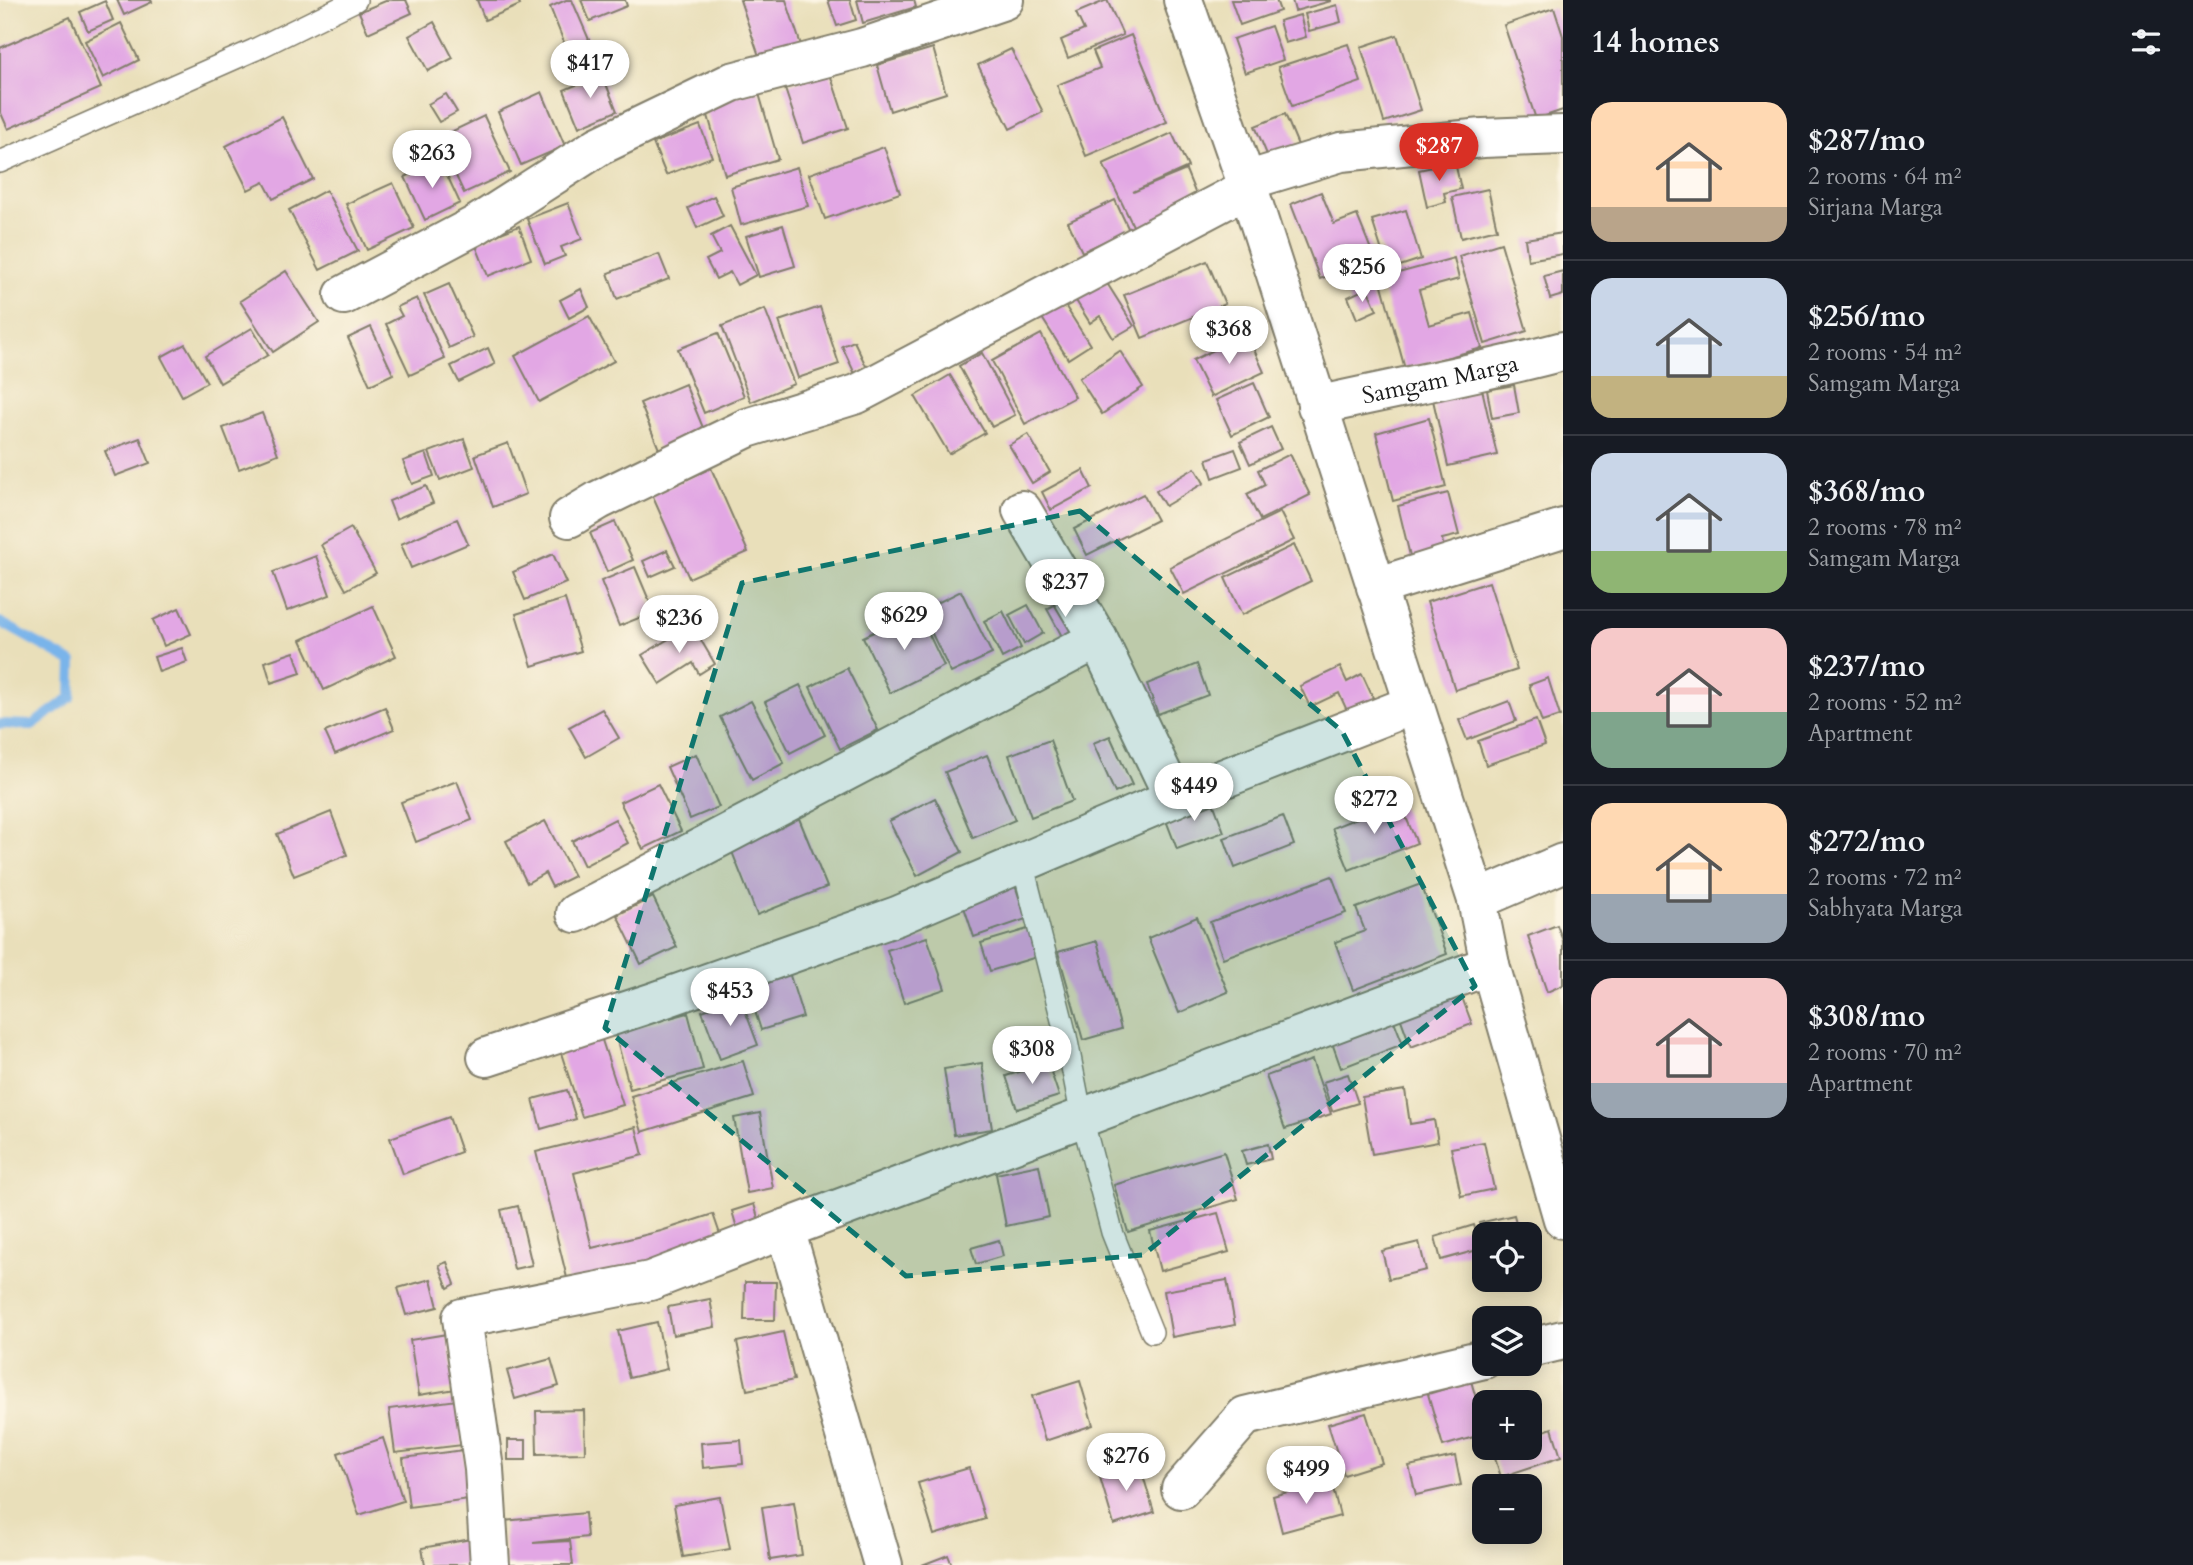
<!DOCTYPE html>
<html lang="en">
<head>
<meta charset="utf-8">
<style>
	:root { --surface:#171b24; --page:#242831; --text:#f1f3f6; --muted:#9ea1a6; --line:#363941; --accent:#d93025 }
	body { margin:0; font-family:Cardo,serif; background:var(--page); color:var(--text); height:100vh; display:flex; flex-direction:column; font-size:26px; white-space:nowrap }
	* { box-sizing:border-box; margin:0 }
	p { font-size:23px; color:var(--muted) }
	.icon { flex:none; width:38px; height:38px; fill:none; stroke:currentColor; stroke-width:2; stroke-linecap:round; stroke-linejoin:round }
	.map { position:relative; flex:1; overflow:hidden }
	.panel { display:flex; flex-direction:column; background:var(--surface); width:630px }
	.panel>* { flex:none }
	.controls { position:absolute; left:1472px; top:1222px; display:grid; gap:14px }
	.controls a { display:grid; place-items:center; width:70px; height:70px; border-radius:14px; background:var(--surface); box-shadow:0 4px 18px #0003; font-size:35px }
	.price { position:absolute; translate:-50% -60px; padding:0 16px; border-radius:24px; background:#fff; color:#222; font-size:23px; line-height:46px; filter:drop-shadow(0 2px 4px #0008) }
	.price::after { content:''; position:absolute; left:50%; top:42px; width:21px; height:16px; margin-left:-10px; background:inherit; clip-path:polygon(0 0,100% 0,50% 100%) }
	.price.selected { background:var(--accent); color:#fff }
	ul { padding:0; list-style:none }
	li { display:flex; align-items:center; gap:21px; height:175px; padding:0 28px }
	li+li { border-top:2px solid var(--line) }
	li span { display:grid; place-items:center; flex:none; width:196px; height:140px; border-radius:21px; color:#555 }
	li>.icon { margin-inline-start:auto }
	span .icon { width:84px; height:84px; fill:#fffc; stroke-width:1 }
	li b { font-size:30px }
	h2 { display:flex; justify-content:space-between; align-items:center; height:84px; padding:0 28px; font-size:30px }
	main { display:flex; flex:1; min-height:0 }
	.map>svg:first-child { display:block }
	.lines { fill:none; stroke-linecap:round; stroke-linejoin:round }
	.stream { stroke:#79b4ea; stroke-width:10 }
	.building { fill:#e2a7e4 }
	.lane-casing { stroke:#827e6b; stroke-width:24 }
	.street-casing { stroke:#827e6b; stroke-width:42 }
	.lane { stroke:#fff; stroke-width:21 }
	.street { stroke:#fff; stroke-width:38 }
	.marked { fill:#0f766e; fill-opacity:0.2; stroke:#0f766e; stroke-width:5; stroke-dasharray:14 9; stroke-linejoin:round }
	.labels { text-anchor:middle; stroke-width:5; stroke-linejoin:round; paint-order:stroke }
	.street-label { font-size:24px; fill:#1c1c1c; stroke:#fcf5e5 }
</style>
</head>
<body>
<main>
<div class="map">
<svg width="1563" height="1565" viewBox="0 0 1563 1565">
	<rect width="100%" height="100%" fill="#fcf5e5"/>
	<filter id="ink" filterUnits="userSpaceOnUse"><feTurbulence type="fractalNoise" baseFrequency=".0143" numOctaves="2"/><feDisplacementMap in="SourceGraphic" scale="14" xChannelSelector="R" yChannelSelector="G"/><feConvolveMatrix kernelMatrix="1 2 1 2 8 2 1 2 1" color-interpolation-filters="sRGB"/></filter>
	<filter id="wash" filterUnits="userSpaceOnUse"><feTurbulence type="fractalNoise" baseFrequency=".00686" numOctaves="4" result="noise"/><feDisplacementMap in="SourceGraphic" scale="28" xChannelSelector="R" yChannelSelector="G"/><feGaussianBlur stdDeviation="1.57" result="paint"/><feColorMatrix in="noise" values="0 0 0 0 0 0 0 0 0 0 0 0 0 0 0 0 0 1.4 0 .05"/><feComposite in="paint" operator="in"/></filter>
	<g filter="url(#wash)">
		<rect width="100%" height="100%" fill="#e9dfba"/>
		<g class="lines">
			<polyline class="stream" points="0,622 72,662 71,697 32,725 0,724"/>
		</g>
		<g id="blocks">
			<g class="building">
				<polygon points="117,0 151,0 152,2 124,15"/>
				<polygon points="388,0 406,0 412,13 368,33 359,12"/>
				<polygon points="477,0 518,0 520,5 485,20"/>
				<polygon points="566,0 572,0 602,70 579,80 550,7"/>
				<polygon points="581,0 625,0 627,6 590,21"/>
				<polygon points="740,0 786,0 801,45 760,59"/>
				<polygon points="828,0 850,0 856,20 837,26"/>
				<polygon points="857,0 914,0 916,7 863,23"/>
				<polygon points="1107,0 1123,35 1068,58 1061,40 1084,30 1076,13"/>
				<polygon points="1231,0 1276,0 1280,11 1240,25"/>
				<polygon points="1292,0 1331,0 1331,1 1295,11"/>
				<polygon points="105,1 113,20 88,31 80,12"/>
				<polygon points="1337,5 1341,22 1309,31 1305,14"/>
				<polygon points="1554,8 1563,36 1563,110 1536,119 1504,25"/>
				<polygon points="1300,15 1306,37 1285,43 1279,21"/>
				<polygon points="70,17 101,88 8,129 0,111 0,48"/>
				<polygon points="434,22 453,58 428,71 409,36"/>
				<polygon points="121,23 139,60 103,78 85,41"/>
				<polygon points="1271,26 1283,60 1245,73 1233,39"/>
				<polygon points="1131,35 1167,122 1086,156 1057,85 1100,68 1093,51"/>
				<polygon points="1397,35 1421,110 1384,122 1361,47"/>
				<polygon points="1348,44 1361,82 1292,106 1278,67"/>
				<polygon points="933,48 946,93 890,111 877,65"/>
				<polygon points="1011,49 1043,112 1010,129 978,65"/>
				<polygon points="829,71 848,128 803,143 784,86"/>
				<polygon points="602,74 617,111 579,127 564,90"/>
				<polygon points="758,90 778,159 725,175 705,105"/>
				<polygon points="542,92 565,146 521,165 498,112"/>
				<polygon points="446,94 457,112 439,122 428,104"/>
				<polygon points="1285,114 1298,145 1268,157 1255,126"/>
				<polygon points="484,116 510,172 464,193 438,138"/>
				<polygon points="282,117 313,179 273,199 264,182 248,190 226,146"/>
				<polygon points="700,125 712,157 666,175 653,143"/>
				<polygon points="1172,133 1188,167 1133,192 1186,170 1199,202 1135,230 1103,164"/>
				<polygon points="884,147 900,193 825,219 809,174"/>
				<polygon points="440,160 460,203 425,220 405,177"/>
				<polygon points="1455,162 1461,189 1444,193 1446,202 1427,207 1419,170"/>
				<polygon points="797,167 808,206 741,225 731,187"/>
				<polygon points="393,183 414,228 367,250 346,204"/>
				<polygon points="1488,189 1497,229 1461,238 1452,197"/>
				<polygon points="326,190 358,251 320,270 289,210"/>
				<polygon points="1321,192 1334,224 1357,215 1374,257 1320,279 1291,204"/>
				<polygon points="714,196 723,216 697,228 688,208"/>
				<polygon points="1115,200 1129,230 1082,252 1068,222"/>
				<polygon points="568,203 582,239 561,247 565,256 545,264 527,219"/>
				<polygon points="1406,210 1421,259 1388,270 1372,220"/>
				<polygon points="783,225 795,266 759,277 746,236"/>
				<polygon points="519,226 531,259 488,276 475,243"/>
				<polygon points="730,226 756,275 737,285 730,272 716,279 706,260 720,253 711,236"/>
				<polygon points="1563,233 1563,254 1528,260 1525,239"/>
				<polygon points="1501,243 1527,331 1485,344 1459,256"/>
				<polygon points="659,254 669,279 617,299 608,273"/>
				<polygon points="1454,258 1459,279 1419,290 1429,325 1472,313 1482,348 1405,369 1380,278"/>
				<polygon points="1207,261 1225,304 1142,338 1124,295"/>
				<polygon points="1372,268 1374,275 1353,283 1350,276"/>
				<polygon points="286,271 319,322 273,352 240,301"/>
				<polygon points="1563,271 1563,295 1550,299 1544,276"/>
				<polygon points="1105,280 1134,326 1113,338 1100,316 1090,323 1075,299"/>
				<polygon points="449,284 473,337 449,348 424,295"/>
				<polygon points="1367,288 1377,310 1357,319 1348,297"/>
				<polygon points="581,289 589,307 569,318 560,300"/>
				<polygon points="1059,296 1090,345 1068,359 1037,310"/>
				<polygon points="417,298 445,359 410,375 386,324 402,316 397,307"/>
				<polygon points="820,307 839,364 798,378 779,321"/>
				<polygon points="765,309 794,384 751,402 722,326"/>
				<polygon points="589,316 614,361 539,402 515,356"/>
				<polygon points="371,327 393,374 370,385 348,338"/>
				<polygon points="252,328 268,355 220,383 205,356"/>
				<polygon points="718,333 744,396 704,413 678,349"/>
				<polygon points="1041,334 1075,397 1025,424 992,361"/>
				<polygon points="1247,334 1264,372 1211,397 1193,360"/>
				<polygon points="854,341 867,368 855,374 842,346"/>
				<polygon points="185,344 207,382 182,396 161,357"/>
				<polygon points="488,348 495,364 459,382 451,366"/>
				<polygon points="1120,351 1143,387 1102,414 1079,378"/>
				<polygon points="982,353 1015,415 992,427 959,366"/>
				<polygon points="950,375 985,433 949,454 915,396"/>
				<polygon points="1254,383 1269,417 1232,435 1216,400"/>
				<polygon points="685,384 706,435 661,454 640,403"/>
				<polygon points="1514,385 1519,413 1492,418 1487,390"/>
				<polygon points="1482,389 1497,455 1448,466 1433,400"/>
				<polygon points="262,413 278,454 239,469 223,428"/>
				<polygon points="1429,418 1446,487 1393,501 1376,433"/>
				<polygon points="1271,427 1281,449 1250,464 1240,442"/>
				<polygon points="1028,434 1050,472 1032,483 1009,445"/>
				<polygon points="140,438 150,463 115,476 105,451"/>
				<polygon points="464,439 474,467 440,480 429,452"/>
				<polygon points="508,443 526,494 493,507 475,455"/>
				<polygon points="1235,449 1242,467 1213,478 1207,459"/>
				<polygon points="426,453 434,476 412,484 403,461"/>
				<polygon points="1290,454 1310,495 1260,520 1247,494 1265,485 1258,470"/>
				<polygon points="711,468 748,552 689,578 652,495"/>
				<polygon points="1195,468 1204,483 1165,506 1156,491"/>
				<polygon points="1083,470 1092,488 1051,510 1042,492"/>
				<polygon points="426,486 433,503 396,519 389,501"/>
				<polygon points="1448,493 1459,535 1442,539 1445,552 1411,560 1398,506"/>
				<polygon points="1143,494 1157,520 1087,555 1074,529"/>
				<polygon points="1280,512 1294,540 1184,594 1170,567"/>
				<polygon points="457,519 468,544 411,568 401,544"/>
				<polygon points="615,522 633,560 607,572 590,533"/>
				<polygon points="351,528 376,573 346,590 321,545"/>
				<polygon points="1294,545 1311,581 1242,615 1225,578"/>
				<polygon points="667,550 675,566 650,577 643,561"/>
				<polygon points="553,554 566,583 525,600 513,572"/>
				<polygon points="316,556 330,595 287,611 273,572"/>
				<polygon points="635,567 654,612 619,626 601,581"/>
				<polygon points="1489,582 1517,670 1455,690 1427,602"/>
				<polygon points="961,591 992,654 951,673 921,611"/>
				<polygon points="1067,598 1083,630 1064,640 1047,609"/>
				<polygon points="565,599 581,651 532,666 516,614"/>
				<polygon points="1028,605 1043,633 1024,644 1009,615"/>
				<polygon points="373,606 396,656 324,690 301,640"/>
				<polygon points="179,608 191,634 164,646 153,620"/>
				<polygon points="918,611 944,666 890,693 863,637"/>
				<polygon points="1003,611 1021,648 1002,658 984,621"/>
				<polygon points="692,625 715,664 699,674 693,663 660,684 642,655"/>
				<polygon points="182,648 187,662 159,672 154,657"/>
				<polygon points="294,652 301,673 271,683 265,662"/>
				<polygon points="1197,664 1208,695 1158,714 1147,684"/>
				<polygon points="1340,667 1347,682 1362,674 1375,702 1349,715 1339,693 1310,707 1300,686"/>
				<polygon points="847,668 878,730 840,749 810,687"/>
				<polygon points="1548,678 1560,716 1542,722 1529,685"/>
				<polygon points="800,685 825,735 790,753 765,702"/>
				<polygon points="751,701 784,763 752,780 720,717"/>
				<polygon points="1509,701 1516,721 1467,740 1459,720"/>
				<polygon points="385,707 394,729 335,754 325,732"/>
				<polygon points="602,709 619,738 586,757 569,727"/>
				<polygon points="1536,720 1545,745 1486,765 1478,741"/>
				<polygon points="1110,736 1132,785 1115,793 1093,743"/>
				<polygon points="1050,740 1072,801 1031,817 1009,755"/>
				<polygon points="696,754 719,807 690,819 667,767"/>
				<polygon points="987,755 1015,820 973,838 945,772"/>
				<polygon points="457,781 472,820 416,842 401,802"/>
				<polygon points="658,784 681,831 643,849 620,802"/>
				<polygon points="1211,797 1224,832 1177,849 1164,815"/>
				<polygon points="935,798 962,852 917,876 889,821"/>
				<polygon points="1399,801 1417,843 1349,870 1332,828"/>
				<polygon points="796,811 827,887 757,915 727,839"/>
				<polygon points="331,812 347,855 294,876 277,834"/>
				<polygon points="1283,816 1294,845 1235,868 1224,838"/>
				<polygon points="615,819 628,843 584,866 572,841"/>
				<polygon points="545,821 574,876 552,887 545,873 527,883 506,841"/>
				<polygon points="1332,876 1346,913 1223,958 1210,922"/>
				<polygon points="1014,882 1026,919 974,937 962,901"/>
				<polygon points="1421,884 1447,954 1353,990 1335,942 1365,931 1356,908"/>
				<polygon points="653,897 677,947 641,964 617,915"/>
				<polygon points="1197,917 1228,992 1179,1013 1148,938"/>
				<polygon points="1557,925 1563,941 1563,985 1547,992 1528,936"/>
				<polygon points="1031,928 1040,956 990,971 981,943"/>
				<polygon points="927,937 945,989 904,1003 887,950"/>
				<polygon points="1097,941 1121,1029 1083,1040 1058,952"/>
				<polygon points="787,966 803,1017 761,1030 745,980"/>
				<polygon points="1460,992 1472,1024 1411,1047 1399,1014"/>
				<polygon points="740,997 758,1045 720,1059 702,1011"/>
				<polygon points="688,1013 703,1069 630,1089 615,1033"/>
				<polygon points="1391,1013 1403,1044 1341,1068 1330,1037"/>
				<polygon points="601,1037 623,1105 582,1117 560,1050"/>
				<polygon points="1312,1060 1331,1114 1285,1129 1266,1076"/>
				<polygon points="743,1061 754,1097 642,1132 631,1096"/>
				<polygon points="982,1063 992,1129 954,1135 944,1069"/>
				<polygon points="1048,1063 1059,1096 1017,1109 1006,1076"/>
				<polygon points="1348,1074 1358,1103 1332,1111 1323,1082"/>
				<polygon points="567,1090 576,1119 541,1129 533,1099"/>
				<polygon points="1405,1090 1410,1124 1434,1120 1438,1142 1372,1154 1362,1097"/>
				<polygon points="760,1113 773,1188 747,1193 734,1118"/>
				<polygon points="449,1117 461,1152 403,1174 390,1138"/>
				<polygon points="636,1127 643,1155 574,1173 592,1248 661,1231 713,1214 722,1240 671,1256 568,1282 536,1152"/>
				<polygon points="1484,1142 1494,1189 1461,1196 1451,1148"/>
				<polygon points="1268,1144 1271,1159 1246,1165 1242,1151"/>
				<polygon points="1224,1152 1238,1199 1128,1232 1114,1185"/>
				<polygon points="1039,1165 1049,1217 1006,1226 996,1174"/>
				<polygon points="754,1204 761,1228 739,1235 732,1211"/>
				<polygon points="518,1206 532,1265 514,1269 501,1210"/>
				<polygon points="1218,1213 1229,1252 1160,1271 1150,1231"/>
				<polygon points="1514,1215 1519,1234 1484,1234 1483,1242 1479,1223"/>
				<polygon points="1474,1225 1481,1249 1441,1260 1435,1237"/>
				<polygon points="999,1240 1003,1256 976,1264 971,1248"/>
				<polygon points="1419,1242 1426,1270 1389,1279 1382,1251"/>
				<polygon points="447,1262 455,1284 448,1288 439,1265"/>
				<polygon points="431,1279 438,1307 406,1315 398,1288"/>
				<polygon points="1227,1280 1235,1325 1172,1337 1164,1291"/>
				<polygon points="745,1282 776,1282 775,1320 744,1320"/>
				<polygon points="710,1299 715,1327 673,1335 668,1307"/>
				<polygon points="657,1322 667,1369 629,1378 618,1331"/>
				<polygon points="783,1332 794,1380 747,1390 737,1342"/>
				<polygon points="447,1334 456,1389 419,1395 410,1340"/>
				<polygon points="551,1359 559,1386 515,1399 507,1371"/>
				<polygon points="1080,1381 1093,1425 1045,1441 1032,1396"/>
				<polygon points="1471,1381 1484,1426 1484,1434 1443,1446 1428,1394"/>
				<polygon points="457,1400 463,1445 395,1453 389,1409"/>
				<polygon points="584,1410 585,1453 537,1454 536,1411"/>
				<polygon points="1366,1413 1382,1463 1344,1475 1328,1424"/>
				<polygon points="1552,1428 1561,1457 1501,1477 1492,1449 1530,1447 1530,1436"/>
				<polygon points="383,1438 403,1501 359,1515 338,1453"/>
				<rect x="508" y="1440" width="18" height="20"/>
				<polygon points="741,1440 743,1464 703,1468 701,1443"/>
				<polygon points="463,1450 469,1499 409,1507 403,1458"/>
				<polygon points="1455,1456 1461,1485 1416,1495 1409,1466"/>
				<polygon points="1139,1462 1154,1512 1114,1525 1099,1474"/>
				<polygon points="969,1468 985,1519 934,1535 918,1483"/>
				<polygon points="1331,1480 1340,1516 1282,1532 1273,1496"/>
				<polygon points="720,1497 730,1549 683,1557 674,1505"/>
				<polygon points="794,1502 802,1555 770,1560 762,1507"/>
				<polygon points="585,1513 587,1537 533,1543 570,1541 573,1565 506,1565 504,1521"/>
				<polygon points="471,1539 476,1565 425,1565 422,1548"/>
				<polygon points="948,1555 952,1565 922,1565"/>
			</g>
		</g>
	</g>
	<g filter="url(#ink)">
		<use href="#blocks" fill-opacity="0" stroke="#827e6b" stroke-width="2"/>
		<g class="lines">
			<g class="lane-casing">
				<g id="lane">
					<polyline points="0,162 254,50 356,0"/>
					<polyline points="1022,862 1066,1036 1082,1118 1112,1232 1152,1332"/>
				</g>
			</g>
			<g class="street-casing">
				<g id="street">
					<polyline points="1183,0 1246,181 1477,900 1490,965 1563,1219"/>
					<polyline points="1246,181 1341,152 1483,138 1563,135"/>
					<polyline points="344,295 476,225 599,146 732,82 862,48 1004,0"/>
					<path id="s1" d="M1317,406c82,-19 165,-33 246,-55"/>
					<polyline points="1022,510 1098,639 1174,798"/>
					<polyline points="569,518 599,500 747,428 857,394 1248,188"/>
					<polyline points="1376,587 1563,528"/>
					<polyline points="1477,900 1563,863"/>
					<polyline points="576,913 1098,639"/>
					<polyline points="487,1057 654,1002 897,916 1174,798 1414,704"/>
					<polyline points="1530,1348 1563,1340"/>
					<polyline points="1181,1489 1245,1416 1484,1359"/>
					<polyline points="490,1565 484,1469 462,1318 650,1281 785,1229"/>
					<polyline points="883,1565 785,1229 1490,965"/>
				</g>
			</g>
			<use href="#lane" class="lane"/>
			<use href="#street" class="street"/>
		</g>
	</g>
	<path class="marked" d="M1080,511l262,220 133,255 -332,269 -237,21 -301,-248 137,-445z"/>
	<g class="labels">
		<g class="street-label">
			<text dy="8" stroke="none"><textPath href="#s1" startOffset="126">Samgam Marga</textPath></text>
		</g>
	</g>
</svg>
<div class="controls">
<a><svg class="icon" aria-label="locate" viewBox="0 0 24 24"><circle cx="12" cy="12" r="6"/><path d="M12 2v4M12 18v4M2 12h4M18 12h4"/></svg></a>
<a><svg class="icon" aria-label="layers" viewBox="0 0 24 24"><path d="M12 4l9 5-9 5-9-5zM3 14l9 5 9-5"/></svg></a>
<a>+</a>
<a>−</a>
</div>
<b class="price" style="left:590px;top:100px">$417</b>
<b class="price selected" style="left:1439px;top:183px">$287</b>
<b class="price" style="left:432px;top:190px">$263</b>
<b class="price" style="left:1362px;top:304px">$256</b>
<b class="price" style="left:1229px;top:366px">$368</b>
<b class="price" style="left:1065px;top:619px">$237</b>
<b class="price" style="left:904px;top:652px">$629</b>
<b class="price" style="left:679px;top:655px">$236</b>
<b class="price" style="left:1194px;top:823px">$449</b>
<b class="price" style="left:1374px;top:836px">$272</b>
<b class="price" style="left:730px;top:1028px">$453</b>
<b class="price" style="left:1032px;top:1086px">$308</b>
<b class="price" style="left:1126px;top:1493px">$276</b>
<b class="price" style="left:1306px;top:1506px">$499</b>
</div>
<section class="panel">
<h2>14 homes<svg class="icon" aria-label="filters" viewBox="0 0 24 24"><path d="M4 7h16M4 17h16"/><circle cx="9" cy="7" r="2"/><circle cx="15" cy="17" r="2"/></svg></h2>
<ul>
<li><span style="background:linear-gradient(#ffd9b3 75%,#b9a48a 0)"><svg class="icon" aria-label="home" viewBox="0 0 24 24"><path d="M3 11l9-7 9 7M6 9v11h12V9"/></svg></span><div><b>$287/mo</b><p>2 rooms · 64 m²</p><p>Sirjana Marga</p></div></li>
<li><span style="background:linear-gradient(#c9d6e8 70%,#c2b280 0)"><svg class="icon" aria-label="home" viewBox="0 0 24 24"><path d="M3 11l9-7 9 7M6 9v11h12V9"/></svg></span><div><b>$256/mo</b><p>2 rooms · 54 m²</p><p>Samgam Marga</p></div></li>
<li><span style="background:linear-gradient(#c9d6e8 70%,#8fb573 0)"><svg class="icon" aria-label="home" viewBox="0 0 24 24"><path d="M3 11l9-7 9 7M6 9v11h12V9"/></svg></span><div><b>$368/mo</b><p>2 rooms · 78 m²</p><p>Samgam Marga</p></div></li>
<li><span style="background:linear-gradient(#f6c9c9 60%,#7fa58c 0)"><svg class="icon" aria-label="home" viewBox="0 0 24 24"><path d="M3 11l9-7 9 7M6 9v11h12V9"/></svg></span><div><b>$237/mo</b><p>2 rooms · 52 m²</p><p>Apartment</p></div></li>
<li><span style="background:linear-gradient(#ffd9b3 65%,#9aa5b1 0)"><svg class="icon" aria-label="home" viewBox="0 0 24 24"><path d="M3 11l9-7 9 7M6 9v11h12V9"/></svg></span><div><b>$272/mo</b><p>2 rooms · 72 m²</p><p>Sabhyata Marga</p></div></li>
<li><span style="background:linear-gradient(#f6c9c9 75%,#9aa5b1 0)"><svg class="icon" aria-label="home" viewBox="0 0 24 24"><path d="M3 11l9-7 9 7M6 9v11h12V9"/></svg></span><div><b>$308/mo</b><p>2 rooms · 70 m²</p><p>Apartment</p></div></li>
</ul>
</section>
</main>
</body>
</html>
